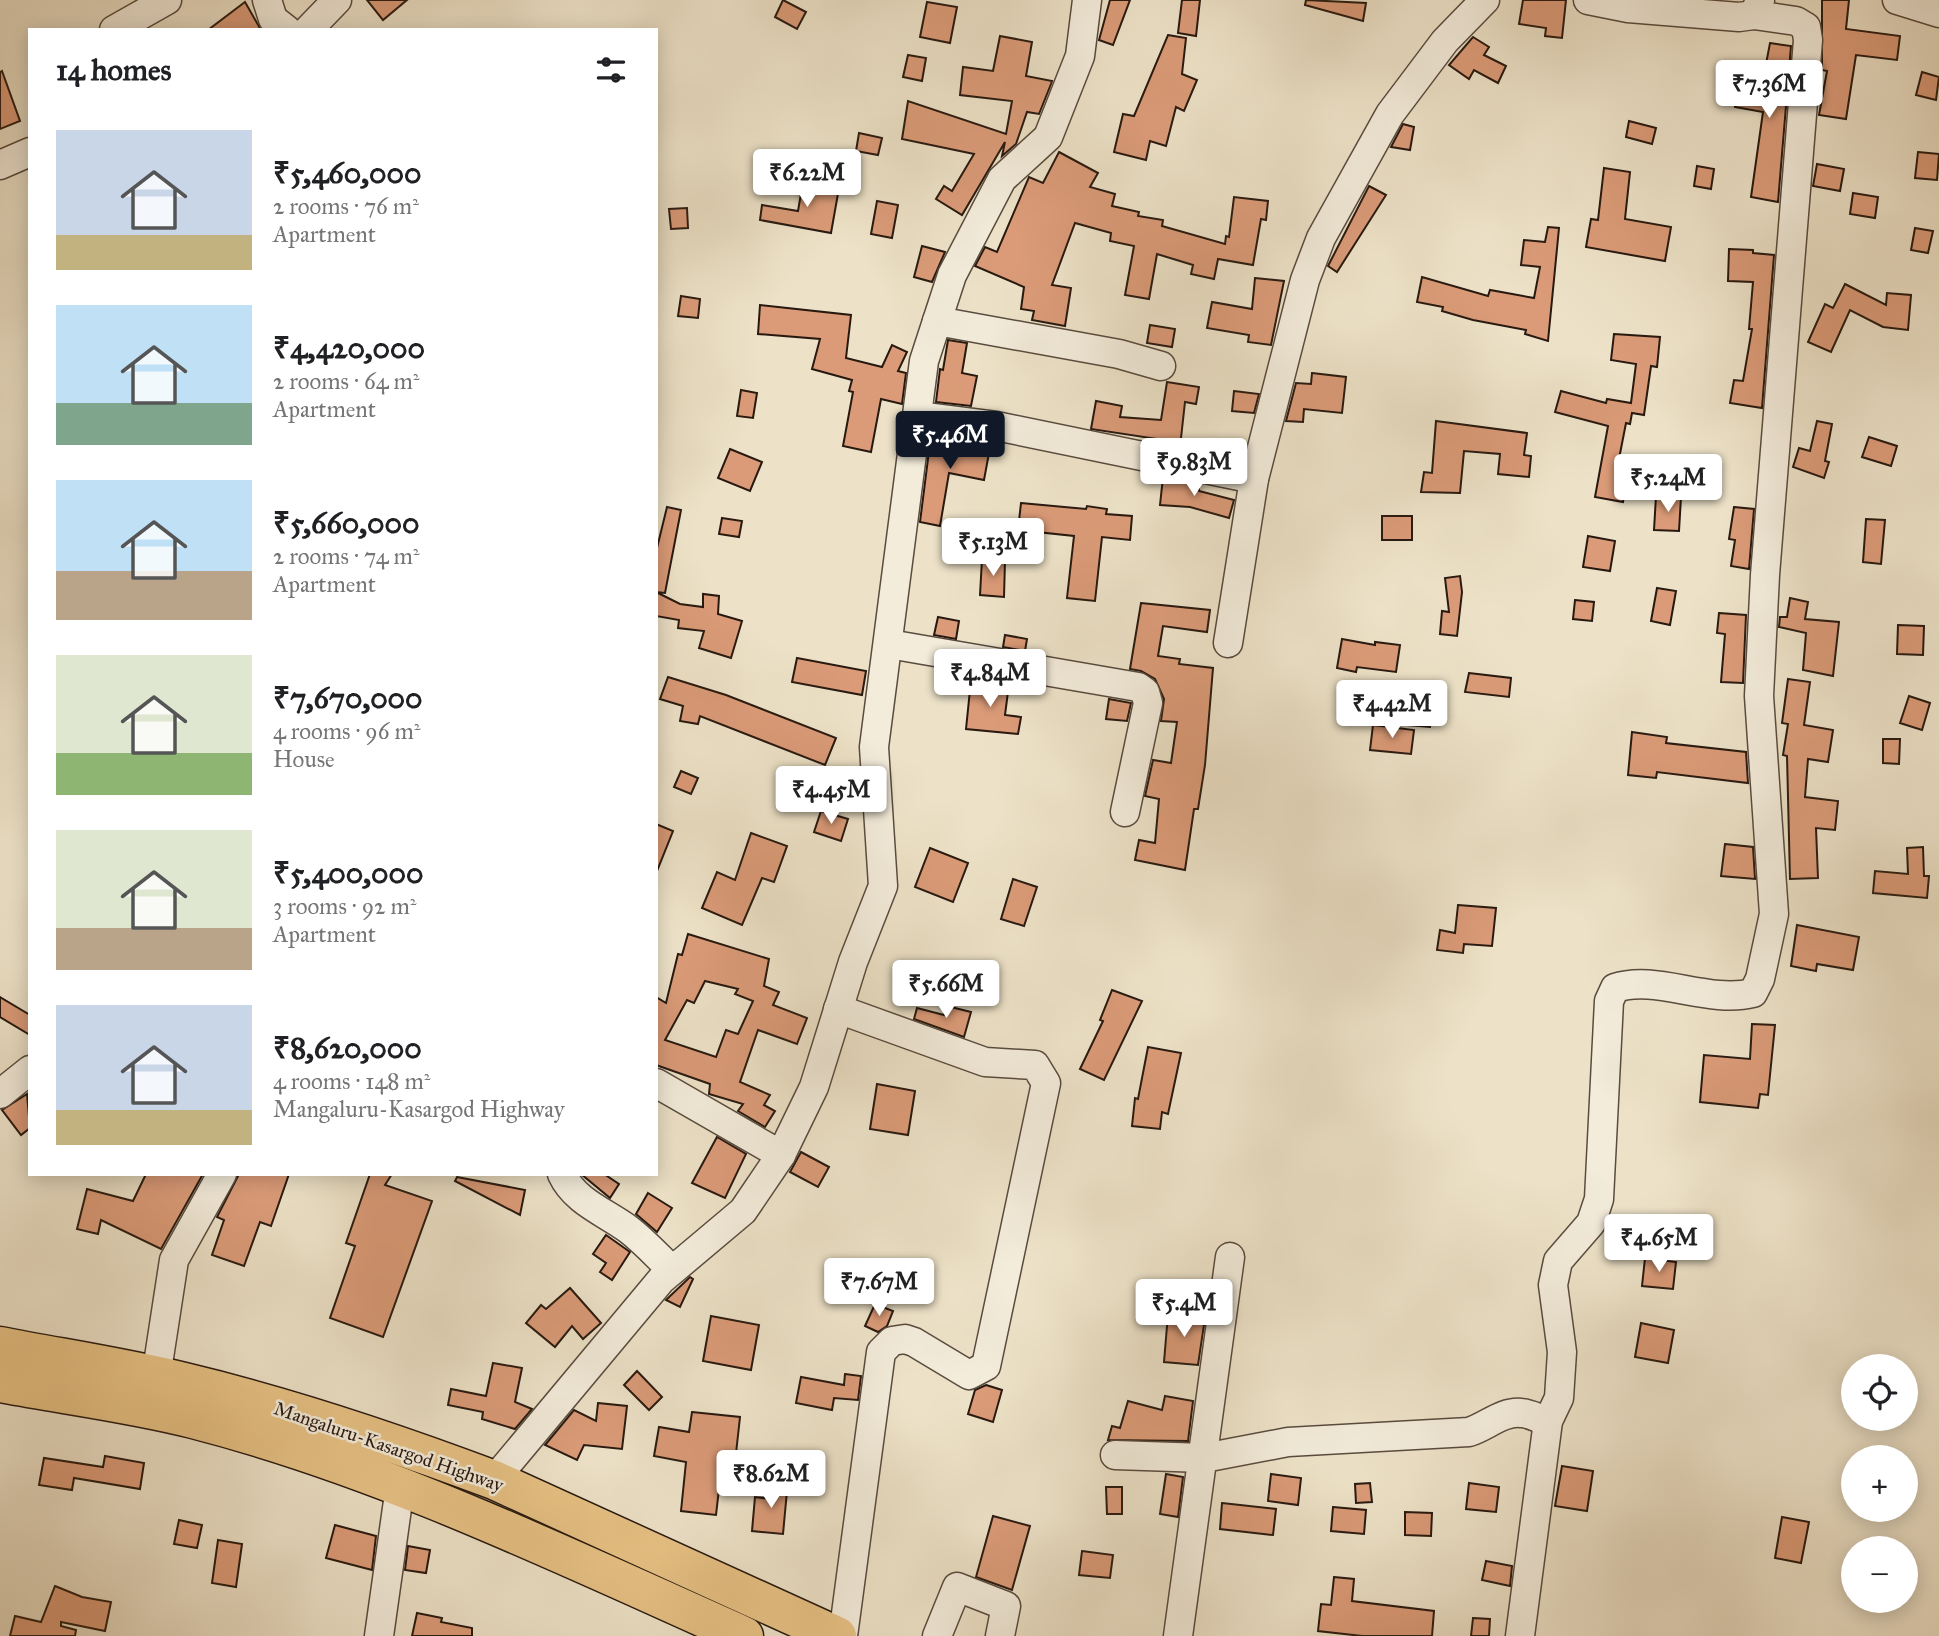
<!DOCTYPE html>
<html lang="en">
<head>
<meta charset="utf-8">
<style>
	:root { --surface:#fff; --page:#f6f6f6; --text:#202124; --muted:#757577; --accent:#111827 }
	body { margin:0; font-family:"IM FELL Great Primer",serif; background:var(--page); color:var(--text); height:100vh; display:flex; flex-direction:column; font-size:26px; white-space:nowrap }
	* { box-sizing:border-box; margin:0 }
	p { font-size:23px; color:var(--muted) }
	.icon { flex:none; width:38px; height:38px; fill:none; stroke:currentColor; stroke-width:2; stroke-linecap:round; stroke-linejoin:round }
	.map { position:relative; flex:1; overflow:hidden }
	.sheet { position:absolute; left:28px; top:28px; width:630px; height:1148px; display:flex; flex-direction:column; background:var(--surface); border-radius:0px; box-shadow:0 4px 18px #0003 }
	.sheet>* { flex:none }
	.buttons { position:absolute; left:1841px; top:1354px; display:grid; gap:14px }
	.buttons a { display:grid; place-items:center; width:77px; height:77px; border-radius:50%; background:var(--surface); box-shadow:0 4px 18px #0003; font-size:35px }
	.price { position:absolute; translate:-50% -60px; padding:0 16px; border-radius:7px; background:#fff; color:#222; font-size:23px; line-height:46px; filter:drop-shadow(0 2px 4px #0008) }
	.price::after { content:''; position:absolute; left:50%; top:42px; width:21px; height:16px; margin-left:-10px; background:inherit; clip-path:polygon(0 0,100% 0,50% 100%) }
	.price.selected { background:var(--accent); color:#fff }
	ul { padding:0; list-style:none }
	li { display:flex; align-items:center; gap:21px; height:175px; padding:0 28px }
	li span { display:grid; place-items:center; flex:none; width:196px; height:140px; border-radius:0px; color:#555 }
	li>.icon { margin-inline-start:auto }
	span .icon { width:84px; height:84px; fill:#fffc; stroke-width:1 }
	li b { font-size:30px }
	h2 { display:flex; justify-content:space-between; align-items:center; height:84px; padding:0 28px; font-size:30px }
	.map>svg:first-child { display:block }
	.building { fill:#db9b78; stroke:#281910; stroke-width:2; fill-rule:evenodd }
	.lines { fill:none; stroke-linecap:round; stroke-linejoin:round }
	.minor-casing { stroke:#594b3e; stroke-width:31 }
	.highway-casing { stroke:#281910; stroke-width:41 }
	.minor { stroke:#f3ecdb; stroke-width:28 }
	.highway { stroke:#e6c184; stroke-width:38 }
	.labels { text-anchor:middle; stroke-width:5; stroke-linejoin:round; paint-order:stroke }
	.street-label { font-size:19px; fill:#281910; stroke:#f3ecdb }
</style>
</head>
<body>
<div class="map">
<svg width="1939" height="1636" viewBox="0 0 1939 1636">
	<rect width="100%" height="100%" fill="#ede2c8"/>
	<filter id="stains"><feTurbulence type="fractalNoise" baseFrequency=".00286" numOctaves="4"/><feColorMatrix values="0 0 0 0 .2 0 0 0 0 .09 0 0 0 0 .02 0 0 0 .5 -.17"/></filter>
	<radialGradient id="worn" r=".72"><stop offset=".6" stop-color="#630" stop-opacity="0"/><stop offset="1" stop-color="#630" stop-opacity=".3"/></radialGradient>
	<g class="building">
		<polygon points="367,0 407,0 383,20"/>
		<polygon points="783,0 806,12 797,29 775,17"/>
		<polygon points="1110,0 1130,0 1113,45 1099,40"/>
		<polygon points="1182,0 1200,0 1196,36 1178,33"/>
		<polygon points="1306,0 1366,3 1363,21 1305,5"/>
		<polygon points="1523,0 1566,0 1562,38 1545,36 1546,28 1519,24"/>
		<polygon points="1822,0 1849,0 1846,29 1900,36 1897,60 1856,55 1846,119 1819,115 1827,71 1822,70"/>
		<polygon points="245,2 261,30 208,30"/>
		<polygon points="927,2 957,7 950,43 920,37"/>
		<polygon points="1168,35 1186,38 1182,74 1197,80 1184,111 1176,107 1166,146 1150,141 1146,160 1114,152 1123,114 1134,116"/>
		<polygon points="1000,36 1032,42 1026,76 1052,81 1051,84 1039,114 1027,112 1016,144 1002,156 1005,142 962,215 936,199 944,186 952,191 974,154 902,139 908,101 1006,134 1012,101 960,95 963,67 993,71"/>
		<polygon points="1473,37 1489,47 1484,55 1506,66 1498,83 1474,70 1469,79 1449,65"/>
		<polygon points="1770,43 1791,46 1778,202 1751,197 1763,112 1735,107 1739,82 1762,85"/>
		<polygon points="908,55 926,58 922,81 903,77"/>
		<polygon points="2,71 20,121 0,129 0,72"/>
		<polygon points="1922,72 1939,77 1936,100 1916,95"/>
		<polygon points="1629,121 1656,128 1652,144 1626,137"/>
		<polygon points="1403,124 1414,127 1410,150 1391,147"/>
		<polygon points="859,133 882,138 878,155 856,151"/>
		<polygon points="1059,152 1098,173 1090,187 1115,194 1112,206 1139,212 1138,216 1163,220 1162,226 1225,244 1226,236 1229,237 1234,197 1268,201 1266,220 1261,219 1253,265 1218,259 1214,279 1191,274 1193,265 1157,254 1149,299 1125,295 1134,246 1110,241 1111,233 1075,223 1052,285 1071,288 1065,326 1032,320 1034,311 1021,309 1024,287 975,266 985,247 997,252 1029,177 1043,183"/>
		<polygon points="1918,152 1939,154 1937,180 1915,178"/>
		<polygon points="1817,164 1844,169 1840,191 1813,186"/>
		<polygon points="1697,166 1714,169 1711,189 1694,186"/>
		<polygon points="1604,168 1630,172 1625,219 1671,227 1665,261 1586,247 1591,219 1598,220"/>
		<polygon points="803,182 839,188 831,233 760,220 762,205 798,211"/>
		<polygon points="1369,186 1386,195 1337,272 1328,266"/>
		<polygon points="1853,193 1878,197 1875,218 1850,214"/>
		<polygon points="877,201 898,205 892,238 871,234"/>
		<polygon points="687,208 688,228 671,229 669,209"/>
		<polygon points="1548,227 1559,228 1548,341 1525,334 1526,330 1473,320 1442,311 1443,307 1417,302 1422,277 1488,296 1490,290 1534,298 1540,267 1521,265 1524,240 1545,242"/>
		<polygon points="1915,228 1933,231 1928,253 1911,250"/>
		<polygon points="922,246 945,252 932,282 914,277"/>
		<polygon points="1729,249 1753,250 1753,253 1774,255 1762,408 1730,403 1734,380 1743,381 1752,329 1749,329 1753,282 1728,281"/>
		<polygon points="1255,278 1284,281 1271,345 1248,342 1249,335 1207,328 1212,302 1252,309"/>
		<polygon points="1845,284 1886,305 1887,293 1911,295 1908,330 1883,327 1850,310 1831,352 1808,342 1825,304 1833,308"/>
		<polygon points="681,296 700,299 698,318 678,316"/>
		<polygon points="760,305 851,315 846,358 882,367 892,345 907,352 898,371 906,373 902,404 881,399 871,452 843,446 853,392 849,391 852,380 812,369 820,339 758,334"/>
		<polygon points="1150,325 1175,329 1172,347 1147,343"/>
		<polygon points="1614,334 1660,337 1657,367 1651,366 1644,415 1632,413 1630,424 1626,423 1618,464 1629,466 1623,502 1595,497 1608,426 1555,412 1561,391 1606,403 1607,399 1631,403 1636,364 1611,360"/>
		<polygon points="948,340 967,343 962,373 977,376 971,406 936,402 940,369 943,370"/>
		<polygon points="1312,373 1346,377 1342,413 1304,409 1303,422 1286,421 1296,383 1311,384"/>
		<polygon points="1167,382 1199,387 1196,404 1185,402 1180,447 1164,444 1164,440 1091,429 1096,401 1122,406 1120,417 1161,420"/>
		<polygon points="741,390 757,393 753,418 737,416"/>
		<polygon points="1234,391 1259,394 1254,413 1232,411"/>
		<polygon points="1436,421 1527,433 1524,455 1531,456 1529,477 1498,474 1500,454 1464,451 1460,493 1421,492 1424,472 1432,473"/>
		<polygon points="1817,421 1832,424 1825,461 1829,462 1824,478 1793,467 1799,448 1810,451"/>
		<polygon points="931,435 991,442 984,480 949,473 940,526 920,522"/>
		<polygon points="1869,437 1897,446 1891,466 1862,457"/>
		<polygon points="730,449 762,462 750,491 718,478"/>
		<polygon points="1163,477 1199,485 1199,491 1234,500 1229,518 1190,507 1160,505"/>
		<polygon points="1656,496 1681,497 1679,531 1654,530"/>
		<polygon points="1021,503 1086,509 1087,506 1107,509 1106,514 1132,516 1130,540 1102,537 1095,601 1067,598 1074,536 1018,530"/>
		<polygon points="667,507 681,510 665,593 656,592 680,604 703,607 703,594 719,596 718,614 742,621 731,658 699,648 704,631 678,628 679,620 656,616 656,552"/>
		<polygon points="1734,507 1754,509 1749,569 1731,566 1735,540 1729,539"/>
		<rect x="1382" y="516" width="30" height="24"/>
		<polygon points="722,518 742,521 739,537 719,534"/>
		<polygon points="1866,519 1885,520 1881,564 1863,562"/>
		<polygon points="1588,536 1615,541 1610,571 1583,567"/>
		<polygon points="982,559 1005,560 1004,597 980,595"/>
		<polygon points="1460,576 1462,592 1457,636 1440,634 1442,611 1449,612 1445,578"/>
		<polygon points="1657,588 1676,591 1670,625 1651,621"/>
		<polygon points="1790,598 1808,602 1805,619 1839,622 1833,676 1803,670 1806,633 1779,627 1780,617 1787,617"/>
		<polygon points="1575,600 1594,602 1592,621 1573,619"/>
		<polygon points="1141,603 1210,610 1207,632 1163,626 1158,656 1180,659 1179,664 1213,668 1205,765 1198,809 1194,809 1185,870 1135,860 1139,840 1155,843 1159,799 1145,796 1153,760 1171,763 1177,722 1161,721 1164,699 1155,679 1141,671 1130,669"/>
		<polygon points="1719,613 1746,615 1743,683 1721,682 1725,634 1717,633"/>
		<polygon points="938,617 959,621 956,639 934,635"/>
		<polygon points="1898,625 1924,626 1923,655 1897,654"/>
		<polygon points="1005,635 1027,639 1025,651 1003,647"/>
		<polygon points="1342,639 1375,645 1375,642 1400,645 1396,672 1357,667 1356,672 1337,668"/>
		<polygon points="797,658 866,671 862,695 792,682"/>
		<polygon points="1469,673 1511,678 1509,697 1465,692"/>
		<polygon points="668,677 726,695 836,738 825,765 700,716 698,724 680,721 683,706 660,699"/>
		<polygon points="1788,679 1810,682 1804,725 1833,730 1828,762 1808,759 1805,797 1838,801 1835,830 1816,828 1818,878 1790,879 1787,756 1783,755 1788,724 1782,723"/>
		<polygon points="971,680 1009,684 1005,715 1021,717 1018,734 966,729"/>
		<polygon points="1411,694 1433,696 1430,727 1408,725"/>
		<polygon points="1909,696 1930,703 1922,730 1900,723"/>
		<polygon points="1109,699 1131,703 1127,721 1106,719"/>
		<polygon points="1373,725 1414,730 1411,754 1370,750"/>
		<polygon points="1632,732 1667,737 1666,743 1746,752 1748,783 1657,772 1656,778 1628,775"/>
		<polygon points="1883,739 1900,739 1899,764 1883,763"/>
		<polygon points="681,771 698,778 691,794 674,787"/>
		<polygon points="821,811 848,819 841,841 814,832"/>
		<polygon points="656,824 673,831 657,871 656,871"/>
		<polygon points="751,833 787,846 774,882 762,878 742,925 702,908 717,872 735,880"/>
		<polygon points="1725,844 1753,847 1755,879 1721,876"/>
		<polygon points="1923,847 1924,876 1929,876 1927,898 1873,893 1875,871 1908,874 1907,848"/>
		<polygon points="930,848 968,863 953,902 915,887"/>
		<polygon points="1013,879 1037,887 1024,926 1001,919"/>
		<polygon points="1458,905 1496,908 1492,946 1464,944 1463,953 1437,950 1440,930 1455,933"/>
		<polygon points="1797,925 1859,937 1853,970 1817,964 1816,971 1791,966"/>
		<path d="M688,934l81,25 -5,27 15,6 -6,13 34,13 -10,26 -39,-14 -18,52 30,13 -6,10 11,6 -10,16 -27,-16 5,-7 -34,-10 1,-10 -54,-19v-68l10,6 12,-49 4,1zM705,981l33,8 -3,5 18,7 -15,33 -12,-4 -10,27 -51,-17 22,-40 7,3z"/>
		<polygon points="1112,990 1142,1001 1104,1080 1080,1069 1103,1021 1100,1020"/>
		<polygon points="0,997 30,1015 30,1035 0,1017"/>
		<polygon points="947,1006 971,1012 964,1037 914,1019 917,1008 944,1015"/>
		<polygon points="1752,1024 1775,1025 1768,1095 1760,1094 1758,1108 1700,1102 1704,1055 1750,1059"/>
		<polygon points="1148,1047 1181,1053 1168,1114 1162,1112 1160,1129 1132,1126 1135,1098 1138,1099"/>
		<polygon points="877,1084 915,1091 908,1135 870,1129"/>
		<polygon points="27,1094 30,1128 21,1135 2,1110"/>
		<polygon points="717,1137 746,1154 725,1198 692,1183"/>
		<polygon points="801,1152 829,1167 818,1187 790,1172"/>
		<polygon points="146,1174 203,1174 161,1249 101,1220 98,1234 77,1229 87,1189 133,1201"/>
		<polygon points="239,1174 289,1174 271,1226 260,1222 244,1266 212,1255 224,1220 217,1217"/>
		<polygon points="370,1174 392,1174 385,1185 432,1201 383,1337 330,1318 355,1246 346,1243"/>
		<polygon points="581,1174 604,1174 619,1184 610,1198"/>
		<polygon points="457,1177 525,1190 520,1215 455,1181"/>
		<polygon points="648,1193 672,1208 657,1232 636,1214"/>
		<polygon points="606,1235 630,1252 612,1280 600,1272 606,1263 593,1254"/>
		<polygon points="1645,1258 1676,1262 1673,1289 1642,1286"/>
		<polygon points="690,1277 693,1279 680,1307 666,1300"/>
		<polygon points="570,1288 601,1323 583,1339 572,1326 555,1347 526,1323 541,1305 546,1309"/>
		<polygon points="875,1304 893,1311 887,1326 878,1332 865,1326"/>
		<polygon points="1168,1314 1205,1318 1198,1365 1164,1362"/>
		<polygon points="711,1316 759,1325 751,1370 703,1361"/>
		<polygon points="1641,1323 1674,1330 1668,1363 1635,1357"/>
		<polygon points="493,1363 522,1368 515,1402 532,1409 515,1429 482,1419 483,1412 448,1405 451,1389 486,1396"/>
		<polygon points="637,1371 662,1397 649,1410 624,1385"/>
		<polygon points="845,1374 861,1376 858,1400 834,1398 832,1410 796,1403 801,1377 844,1385"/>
		<polygon points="986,1385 1002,1390 993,1422 968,1414 975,1390"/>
		<polygon points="1165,1396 1193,1401 1188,1441 1108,1440 1112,1426 1120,1428 1128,1401 1162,1410"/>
		<polygon points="598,1403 627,1406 622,1449 584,1445 577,1460 545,1445 574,1410 596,1421"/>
		<polygon points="692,1412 740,1417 732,1490 719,1489 716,1515 681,1511 686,1462 654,1456 659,1427 689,1432"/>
		<polygon points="105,1456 144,1463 140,1489 74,1478 72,1490 39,1485 44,1458 103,1467"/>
		<polygon points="1562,1466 1593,1471 1587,1511 1555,1506"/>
		<polygon points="1166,1474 1183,1477 1178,1517 1160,1514"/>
		<polygon points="1271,1474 1301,1478 1298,1505 1268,1501"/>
		<polygon points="773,1479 788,1480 783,1534 752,1531 755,1497 771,1499"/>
		<polygon points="1370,1483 1372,1502 1356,1503 1355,1484"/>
		<polygon points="1469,1483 1499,1487 1496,1512 1466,1509"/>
		<polygon points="1106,1487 1122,1487 1122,1514 1107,1514"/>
		<polygon points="1222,1503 1276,1509 1273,1535 1220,1529"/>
		<polygon points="1333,1507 1366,1510 1364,1534 1331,1531"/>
		<polygon points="1405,1512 1432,1513 1431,1536 1405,1535"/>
		<polygon points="993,1516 1030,1526 1012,1590 976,1577"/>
		<polygon points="1782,1517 1809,1522 1801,1563 1775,1558"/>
		<polygon points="179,1520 202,1525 197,1548 174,1544"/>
		<polygon points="335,1525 376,1536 372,1570 326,1558"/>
		<polygon points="218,1540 242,1544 236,1587 212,1583"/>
		<polygon points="408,1546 430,1550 426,1573 405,1570"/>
		<polygon points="1082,1551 1113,1555 1110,1578 1079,1575"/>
		<polygon points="1486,1561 1512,1566 1510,1586 1482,1580"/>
		<polygon points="1334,1577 1354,1579 1352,1601 1434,1611 1432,1636 1362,1636 1318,1631 1321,1604 1331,1605"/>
		<polygon points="55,1586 82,1597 111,1602 105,1631 61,1622 61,1626 76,1630 75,1636 10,1636 15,1616 41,1622"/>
		<polygon points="417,1613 442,1618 441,1622 472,1628 472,1636 412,1636"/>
		<polygon points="1473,1618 1490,1619 1489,1636 1471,1636"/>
	</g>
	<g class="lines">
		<g class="minor-casing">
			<g id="minor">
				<polyline points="267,0 273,19 287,30"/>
				<polyline points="1588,0 1628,8 1739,17 1754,15 1760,0"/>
				<polyline points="1897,0 1939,13"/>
				<polyline points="114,30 167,0"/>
				<polyline points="308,30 337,0"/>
				<polyline points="0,165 30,152"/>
				<polyline points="937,321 1119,354 1161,366"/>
				<polyline points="917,416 996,426 1254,479"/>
				<polyline points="1228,643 1254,479 1305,280 1321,238 1390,114 1445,41 1485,0"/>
				<polyline points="889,644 1138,687 1145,692 1148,703 1125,812"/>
				<polyline points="838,1009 985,1062 1035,1065 1046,1083 986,1366 969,1375 914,1342 905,1339 892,1341 881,1352 843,1636"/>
				<polyline points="656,1083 781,1155"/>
				<polyline points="0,1094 30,1070"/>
				<path d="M562,1174c13,28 43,38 66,55 16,12 30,28 44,41"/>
				<polyline points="156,1377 174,1260 222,1174"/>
				<path d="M1115,1455l89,3 84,-16 181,-10c17,-5 33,-21 52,-19 8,0 18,6 27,8"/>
				<polyline points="494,1480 661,1280 743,1211 781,1155 814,1087 853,962 883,886 874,747 924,361 952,275 1002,179 1048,137 1080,56 1087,0"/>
				<polyline points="379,1636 400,1487"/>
				<polyline points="937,1636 957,1587 1006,1606 1000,1636"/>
				<polyline points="1178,1636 1230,1257"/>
				<path d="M1520,1636l28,-215 11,-23 3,-46 -9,-67 5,-24 33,-38 8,-24 10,-198 6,-13c41,-14 92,16 138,5l7,-14 14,-65 -15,-218 6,-121 43,-535 -2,-13 -10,-6 -42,-6"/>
			</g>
		</g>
		<g class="highway-casing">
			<g id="highway">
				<path d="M0,1346c61,12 123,21 184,36 105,25 209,60 310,98l343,156"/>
				<path d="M0,1383c64,12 130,20 193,36 191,49 371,137 551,217"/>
			</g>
		</g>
		<use href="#minor" class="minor"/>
		<use href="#highway" class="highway"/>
	</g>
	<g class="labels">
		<g class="street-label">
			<text transform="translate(389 1446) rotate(19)" y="7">Mangaluru-Kasargod Highway</text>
		</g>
	</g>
	<rect width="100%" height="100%" filter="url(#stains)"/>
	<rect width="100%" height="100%" fill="url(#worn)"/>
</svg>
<div class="buttons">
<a><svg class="icon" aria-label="locate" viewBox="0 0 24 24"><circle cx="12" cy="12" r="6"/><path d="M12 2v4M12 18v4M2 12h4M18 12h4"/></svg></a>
<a>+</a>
<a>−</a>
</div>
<b class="price" style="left:1769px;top:120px">₹7.36M</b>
<b class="price" style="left:807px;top:209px">₹6.22M</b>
<b class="price selected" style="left:950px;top:471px">₹5.46M</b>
<b class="price" style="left:1194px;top:498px">₹9.83M</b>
<b class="price" style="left:1668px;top:514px">₹5.24M</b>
<b class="price" style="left:993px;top:578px">₹5.13M</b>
<b class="price" style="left:990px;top:709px">₹4.84M</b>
<b class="price" style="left:1392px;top:740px">₹4.42M</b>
<b class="price" style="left:831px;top:826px">₹4.45M</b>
<b class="price" style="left:946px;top:1020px">₹5.66M</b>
<b class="price" style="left:1659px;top:1274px">₹4.65M</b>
<b class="price" style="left:879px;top:1318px">₹7.67M</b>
<b class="price" style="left:1184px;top:1339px">₹5.4M</b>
<b class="price" style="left:771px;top:1510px">₹8.62M</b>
<section class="sheet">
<h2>14 homes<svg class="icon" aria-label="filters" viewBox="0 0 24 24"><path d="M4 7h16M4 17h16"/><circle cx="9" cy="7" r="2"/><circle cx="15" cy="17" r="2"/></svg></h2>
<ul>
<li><span style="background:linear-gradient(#c9d6e8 75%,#c2b280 0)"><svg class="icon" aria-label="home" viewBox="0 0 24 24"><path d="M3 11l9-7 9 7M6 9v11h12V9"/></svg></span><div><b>₹5,460,000</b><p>2 rooms · 76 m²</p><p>Apartment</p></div></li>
<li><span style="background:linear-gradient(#bfe0f5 70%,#7fa58c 0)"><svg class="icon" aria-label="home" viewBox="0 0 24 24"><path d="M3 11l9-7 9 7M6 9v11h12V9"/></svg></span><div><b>₹4,420,000</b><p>2 rooms · 64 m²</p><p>Apartment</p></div></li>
<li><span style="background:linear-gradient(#bfe0f5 65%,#b9a48a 0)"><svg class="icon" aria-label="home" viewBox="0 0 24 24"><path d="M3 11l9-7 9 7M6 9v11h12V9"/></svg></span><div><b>₹5,660,000</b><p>2 rooms · 74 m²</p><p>Apartment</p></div></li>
<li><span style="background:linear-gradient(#dfe7d0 70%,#8fb573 0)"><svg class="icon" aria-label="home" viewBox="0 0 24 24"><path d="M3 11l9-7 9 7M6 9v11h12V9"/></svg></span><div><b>₹7,670,000</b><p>4 rooms · 96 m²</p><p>House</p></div></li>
<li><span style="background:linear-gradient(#dfe7d0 70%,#b9a48a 0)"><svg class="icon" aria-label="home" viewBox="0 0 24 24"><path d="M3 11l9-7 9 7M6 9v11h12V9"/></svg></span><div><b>₹5,400,000</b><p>3 rooms · 92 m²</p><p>Apartment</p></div></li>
<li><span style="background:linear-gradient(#c9d6e8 75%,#c2b280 0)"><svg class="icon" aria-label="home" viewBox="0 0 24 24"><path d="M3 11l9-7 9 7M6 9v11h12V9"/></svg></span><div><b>₹8,620,000</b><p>4 rooms · 148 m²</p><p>Mangaluru-Kasargod Highway</p></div></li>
</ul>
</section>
</div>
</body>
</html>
